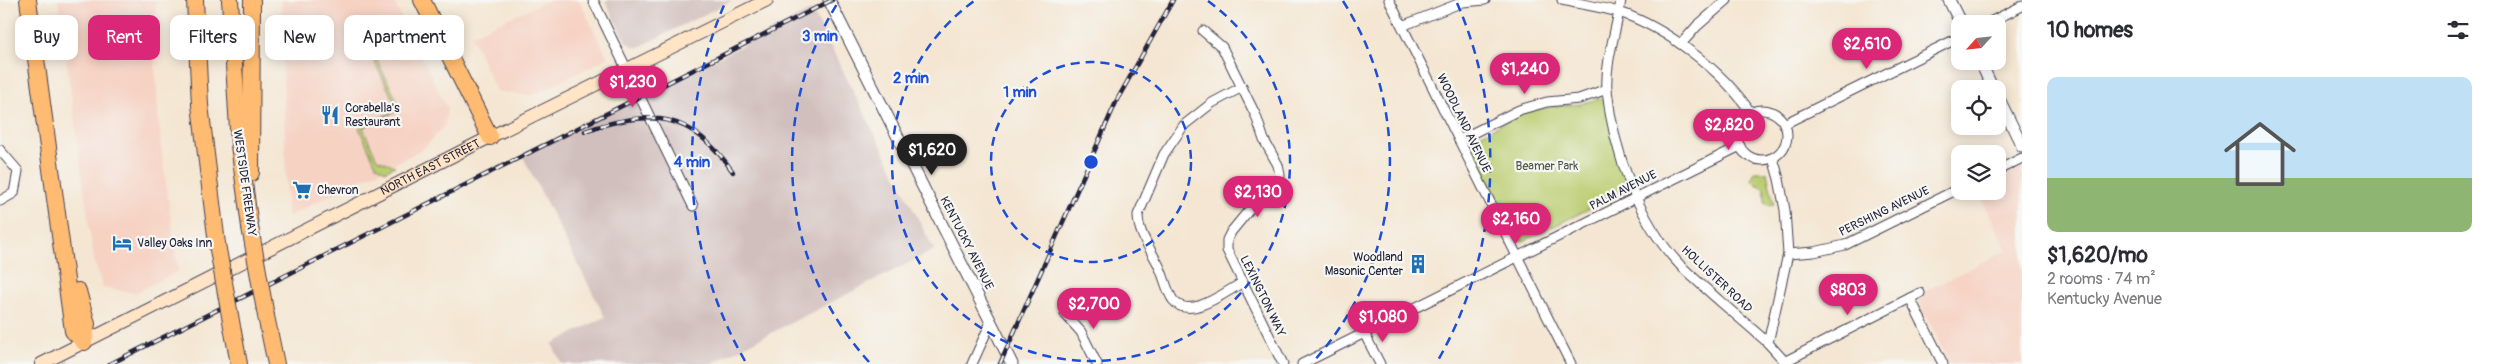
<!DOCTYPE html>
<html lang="en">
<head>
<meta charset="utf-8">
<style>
	:root { --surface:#fff; --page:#f2f2f3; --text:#2b2b33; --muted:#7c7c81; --accent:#db2777 }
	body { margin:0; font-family:Pangolin,sans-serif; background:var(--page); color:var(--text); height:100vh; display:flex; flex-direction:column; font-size:19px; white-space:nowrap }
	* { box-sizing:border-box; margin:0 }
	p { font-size:16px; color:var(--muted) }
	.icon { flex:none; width:28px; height:28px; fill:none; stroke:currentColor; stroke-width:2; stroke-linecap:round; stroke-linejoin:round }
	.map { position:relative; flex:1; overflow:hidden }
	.details { display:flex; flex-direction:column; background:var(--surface); width:475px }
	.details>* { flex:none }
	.guide { position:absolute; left:15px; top:15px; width:475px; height:45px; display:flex; gap:10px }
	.needle { width:32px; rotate:243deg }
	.tools { position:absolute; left:1951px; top:15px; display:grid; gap:10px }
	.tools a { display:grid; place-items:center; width:55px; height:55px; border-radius:10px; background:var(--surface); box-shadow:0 2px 12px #0003; font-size:25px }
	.price { position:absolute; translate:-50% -42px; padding:0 11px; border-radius:18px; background:var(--accent); color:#fff; font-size:16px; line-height:32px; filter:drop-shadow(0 1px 2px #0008) }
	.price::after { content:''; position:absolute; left:50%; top:30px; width:15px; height:11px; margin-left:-8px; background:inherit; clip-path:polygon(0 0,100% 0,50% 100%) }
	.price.current { background:#222; color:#fff }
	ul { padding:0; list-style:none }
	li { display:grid; align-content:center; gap:10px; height:265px; padding:0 25px }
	li span { display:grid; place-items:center; height:155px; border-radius:10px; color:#555 }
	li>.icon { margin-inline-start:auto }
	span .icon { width:90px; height:90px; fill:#fffc; stroke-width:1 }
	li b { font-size:21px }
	h2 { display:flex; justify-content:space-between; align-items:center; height:60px; padding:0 25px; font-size:21px }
	.tag { padding:0 18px; border-radius:10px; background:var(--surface); box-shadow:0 2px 12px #0003; font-size:18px; line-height:45px }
	.tag.current { background:var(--accent); color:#fff }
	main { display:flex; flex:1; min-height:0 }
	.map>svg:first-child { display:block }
	.built { fill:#f6d2c3 }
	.industrial { fill:#d1bfbd }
	.green { fill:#bacd70; stroke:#6e7856 }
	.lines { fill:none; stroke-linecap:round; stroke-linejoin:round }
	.minor-casing { stroke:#423f52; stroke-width:11 }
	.tertiary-casing { stroke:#423f52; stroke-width:13 }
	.secondary-casing { stroke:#423f52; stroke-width:14 }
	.motorway-casing { stroke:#423f52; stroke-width:18 }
	.minor { stroke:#fff; stroke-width:9 }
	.tertiary { stroke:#fff; stroke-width:11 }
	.secondary { stroke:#ffe4c6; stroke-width:12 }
	.motorway { stroke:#ffbb71; stroke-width:16 }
	.rail-casing { stroke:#22223b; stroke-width:4.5 }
	.rail { stroke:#f6f6f2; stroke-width:2.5; stroke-dasharray:8; stroke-linecap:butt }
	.motorway-bridge-casing { stroke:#423f52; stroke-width:18; stroke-linecap:butt }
	.motorway-bridge { stroke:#ffbb71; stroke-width:16 }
	.ring { fill:none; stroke:#1d4ed8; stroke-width:2.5; stroke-dasharray:9 6 }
	.labels { text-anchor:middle; stroke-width:4.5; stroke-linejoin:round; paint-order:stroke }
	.poi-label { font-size:12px; fill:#22223b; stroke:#f6f6f2; text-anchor:start }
	.street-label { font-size:12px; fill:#22223b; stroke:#f6f6f2 }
	.park-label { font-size:12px; fill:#50554b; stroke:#f6f6f2 }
	.centre { fill:#1d4ed8; stroke:#f6f6f2; stroke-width:2.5 }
	.ring-label { font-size:15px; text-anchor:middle; font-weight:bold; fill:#1d4ed8; stroke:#f6f6f2; stroke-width:4.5; stroke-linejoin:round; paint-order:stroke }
</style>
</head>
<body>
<main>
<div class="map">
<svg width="2022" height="364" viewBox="0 0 2022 364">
	<rect width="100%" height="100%" fill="#f6f6f2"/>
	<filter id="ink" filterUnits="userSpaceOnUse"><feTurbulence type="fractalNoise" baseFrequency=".02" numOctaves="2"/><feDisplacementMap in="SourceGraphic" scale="10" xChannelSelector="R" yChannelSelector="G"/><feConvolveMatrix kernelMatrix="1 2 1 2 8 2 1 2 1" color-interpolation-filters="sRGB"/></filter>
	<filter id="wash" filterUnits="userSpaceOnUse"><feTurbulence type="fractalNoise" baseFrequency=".0096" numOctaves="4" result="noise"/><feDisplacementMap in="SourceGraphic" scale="20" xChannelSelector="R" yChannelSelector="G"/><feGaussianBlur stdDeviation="1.12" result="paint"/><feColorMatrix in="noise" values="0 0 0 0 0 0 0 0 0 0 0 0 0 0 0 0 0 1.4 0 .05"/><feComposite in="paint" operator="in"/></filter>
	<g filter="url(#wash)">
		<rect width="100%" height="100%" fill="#f4e6d2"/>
		<g class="built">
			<polygon points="58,0 156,0 154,54 161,146 178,271 135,293 103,288 94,261"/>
			<polygon points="281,0 393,0 447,108 445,125 423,149 287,217"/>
			<polygon points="549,0 579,0 608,58 531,96 496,91 471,35"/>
			<polygon points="2013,167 2022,169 2022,364 1950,364 1919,302 1923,292 2007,250 1978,191 1998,191 1998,175"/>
		</g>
		<g class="industrial">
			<polygon points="605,0 733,0 637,48 626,42"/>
			<polygon points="812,10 934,250 710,364 562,364 552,344 605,317 523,157"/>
		</g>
		<g class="green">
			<polygon points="377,60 401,109 363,128 377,159 395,166 385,171 376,165 359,128 398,109 374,61"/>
			<polygon points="1600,98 1605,100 1629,189 1524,241 1517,239 1468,141 1525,112 1554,106 1581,104"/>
			<path d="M1754,172h13l7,33 -9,-1c0,-24 -1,-11 -13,-24z"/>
		</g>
	</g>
	<g filter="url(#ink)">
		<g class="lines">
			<g class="minor-casing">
				<g id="minor">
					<polyline points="593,0 693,206"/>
					<polyline points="1389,0 1571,364"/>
					<path d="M1562,0c19,4 38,7 57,12 48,16 104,59 132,101"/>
					<path d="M1621,0c-4,29 -16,60 -14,90 6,60 31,131 73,175 28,27 59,52 88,78"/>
					<polyline points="1986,24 2022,6"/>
					<polyline points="1402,26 1463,2 1485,0"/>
					<polyline points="1203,31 1222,47 1256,116 1264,140 1278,165 1280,175 1274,188 1254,204 1231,232 1227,240 1227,250 1283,364"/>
					<polyline points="1681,44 1697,26 1727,0"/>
					<path d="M1242,87l-30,16 -28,22 -20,29 -26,61c0,18 12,33 20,49 6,11 8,26 15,36 16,21 52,-8 69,-17"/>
					<circle cx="1762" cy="135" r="25"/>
					<polyline points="1784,124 1960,37"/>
					<polyline points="1459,140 1519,110 1547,102 1579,99 1607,89"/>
					<polyline points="0,150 18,171 14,193 0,201"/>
					<polyline points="1773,158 1779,179 1785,210 1788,254 1768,343 1787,364"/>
					<polyline points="1998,170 2022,158"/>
					<polyline points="1788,254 1814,252 1845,245 1960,188"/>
					<polyline points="1910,298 1943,364"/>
					<polyline points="1065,314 1081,332 1097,364"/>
					<polyline points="1364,333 1380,364"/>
					<polyline points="1786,361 1920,293"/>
					<polyline points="972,364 991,322"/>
					<polyline points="1302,364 1740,146"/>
				</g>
			</g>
			<g class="tertiary-casing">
				<g id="tertiary">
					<polyline points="829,0 1012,364"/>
					<polyline points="1949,0 1961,24"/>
					<polyline points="1980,61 1993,89"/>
					<polyline points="1998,97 2022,146"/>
				</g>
			</g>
			<g class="secondary-casing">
				<g id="secondary">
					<path id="s1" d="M41,364l449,-227 277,-137"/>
				</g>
			</g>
			<g class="motorway-casing">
				<g id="motorway">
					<polyline points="28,0 73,331 84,342"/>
					<polyline points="195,0 200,105 217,244"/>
					<polyline points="230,0 239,145 250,227"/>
					<polyline points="422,0 490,137"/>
					<polyline points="251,173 252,0"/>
					<polyline points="78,291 87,324 84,342"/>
					<polyline points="266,316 276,364"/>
					<polyline points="233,332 239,364"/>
				</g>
			</g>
			<use href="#minor" class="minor"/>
			<use href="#tertiary" class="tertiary"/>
			<use href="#secondary" class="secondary"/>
			<use href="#motorway" class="motorway"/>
			<g class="rail-casing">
				<g id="rail">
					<path d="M585,131c65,-23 107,-19 148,41"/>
					<polyline points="110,364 832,0"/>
					<polyline points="1000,364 1117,100 1173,0"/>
				</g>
			</g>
			<use href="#rail" class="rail"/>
			<g class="motorway-bridge-casing">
				<g id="motorway-bridge">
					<polyline points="250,227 266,316"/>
					<polyline points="217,244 233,332"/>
				</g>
			</g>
			<use href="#motorway-bridge" class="motorway-bridge"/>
		</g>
	</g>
	<g class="ring">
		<circle cx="1091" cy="162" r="100"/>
		<path d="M1208 1A199 199 0 1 1 974 1"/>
		<path d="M869 362A299 299 0 0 1 839 1M1343 1A299 299 0 0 1 1313 362"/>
		<path d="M745 361A399 399 0 0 1 725 3M1457 3A399 399 0 0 1 1437 362"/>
	</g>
	<defs>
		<g id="restaurant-bare" transform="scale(1.5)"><path d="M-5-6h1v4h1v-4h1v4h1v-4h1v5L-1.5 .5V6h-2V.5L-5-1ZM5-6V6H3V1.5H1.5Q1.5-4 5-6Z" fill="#1f6fb2" stroke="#f6f6f2" stroke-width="2.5" paint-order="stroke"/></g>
		<g id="supermarket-bare" transform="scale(1.5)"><path d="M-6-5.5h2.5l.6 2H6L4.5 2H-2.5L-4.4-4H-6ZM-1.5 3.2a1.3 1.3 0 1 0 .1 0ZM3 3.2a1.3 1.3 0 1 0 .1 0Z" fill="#1f6fb2" stroke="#f6f6f2" stroke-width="2.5" paint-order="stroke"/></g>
		<g id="hotel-bare" transform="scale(1.5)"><path d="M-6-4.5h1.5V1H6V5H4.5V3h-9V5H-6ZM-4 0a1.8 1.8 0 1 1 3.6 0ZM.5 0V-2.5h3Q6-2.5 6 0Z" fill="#1f6fb2" stroke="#f6f6f2" stroke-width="2.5" paint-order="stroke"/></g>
		<g id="building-bare" transform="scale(1.5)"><path d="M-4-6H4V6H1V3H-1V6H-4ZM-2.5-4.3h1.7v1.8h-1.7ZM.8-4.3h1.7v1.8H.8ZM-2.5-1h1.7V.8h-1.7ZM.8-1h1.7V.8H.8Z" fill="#1f6fb2" stroke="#f6f6f2" stroke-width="2.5" paint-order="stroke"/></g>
	</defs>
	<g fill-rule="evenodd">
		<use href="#restaurant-bare" x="330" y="115"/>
		<use href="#supermarket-bare" x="302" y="190"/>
		<use href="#hotel-bare" x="122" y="243"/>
		<use href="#building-bare" x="1418" y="264"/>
	</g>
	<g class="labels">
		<g class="poi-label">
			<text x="345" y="112">Corabella's<tspan x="345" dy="14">Restaurant</tspan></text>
			<text x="317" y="194">Chevron</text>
			<text x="137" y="247">Valley Oaks Inn</text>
			<text x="1403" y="261" text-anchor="end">Woodland<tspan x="1403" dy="14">Masonic Center</tspan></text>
		</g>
		<g class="street-label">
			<text transform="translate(1464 123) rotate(64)" y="4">WOODLAND AVENUE</text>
			<text dy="4" stroke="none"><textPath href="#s1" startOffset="436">NORTH EAST STREET</textPath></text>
			<text transform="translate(245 183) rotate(82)" y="4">WESTSIDE FREEWAY</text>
			<text transform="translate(1623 190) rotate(-27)" y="4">PALM AVENUE</text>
			<text transform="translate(1884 211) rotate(-26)" y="4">PERSHING AVENUE</text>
			<text transform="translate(967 243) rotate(63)" y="4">KENTUCKY AVENUE</text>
			<text transform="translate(1717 279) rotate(43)" y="4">HOLLISTER ROAD</text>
			<text transform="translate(1263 296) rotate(64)" y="4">LEXINGTON WAY</text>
		</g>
		<g class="park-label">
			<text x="1547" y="170">Beamer Park</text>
		</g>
	</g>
	<circle cx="1091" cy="162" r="8" class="centre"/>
	<g class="ring-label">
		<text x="820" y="41">3 min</text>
		<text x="911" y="83">2 min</text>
		<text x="1020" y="97">1 min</text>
		<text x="692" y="167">4 min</text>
	</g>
</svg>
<div class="tools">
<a><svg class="needle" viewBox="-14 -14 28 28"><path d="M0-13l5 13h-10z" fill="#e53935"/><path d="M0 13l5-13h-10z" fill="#7c7c81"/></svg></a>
<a><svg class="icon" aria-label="locate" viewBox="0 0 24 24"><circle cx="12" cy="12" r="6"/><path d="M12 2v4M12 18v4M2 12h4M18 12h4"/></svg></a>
<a><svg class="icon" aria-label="layers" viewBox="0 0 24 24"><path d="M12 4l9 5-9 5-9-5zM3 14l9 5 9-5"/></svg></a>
</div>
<b class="price" style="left:1867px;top:70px">$2,610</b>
<b class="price" style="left:1525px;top:95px">$1,240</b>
<b class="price" style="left:633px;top:108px">$1,230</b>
<b class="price" style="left:1729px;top:151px">$2,820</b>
<b class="price current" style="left:932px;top:176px">$1,620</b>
<b class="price" style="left:1258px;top:218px">$2,130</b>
<b class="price" style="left:1516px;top:245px">$2,160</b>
<b class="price" style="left:1848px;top:316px">$803</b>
<b class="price" style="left:1094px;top:330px">$2,700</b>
<b class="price" style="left:1383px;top:343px">$1,080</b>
<div class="guide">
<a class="tag">Buy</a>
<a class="tag current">Rent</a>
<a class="tag">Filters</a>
<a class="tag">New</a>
<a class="tag">Apartment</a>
</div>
</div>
<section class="details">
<h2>10 homes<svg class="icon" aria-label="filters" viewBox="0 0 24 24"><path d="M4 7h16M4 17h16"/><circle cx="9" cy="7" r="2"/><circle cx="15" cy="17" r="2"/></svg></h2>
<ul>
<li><span style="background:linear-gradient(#bfe0f5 65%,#8fb573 0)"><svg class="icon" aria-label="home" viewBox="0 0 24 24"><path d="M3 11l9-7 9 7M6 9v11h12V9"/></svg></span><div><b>$1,620/mo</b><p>2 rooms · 74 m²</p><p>Kentucky Avenue</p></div></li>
</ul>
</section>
</main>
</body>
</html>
